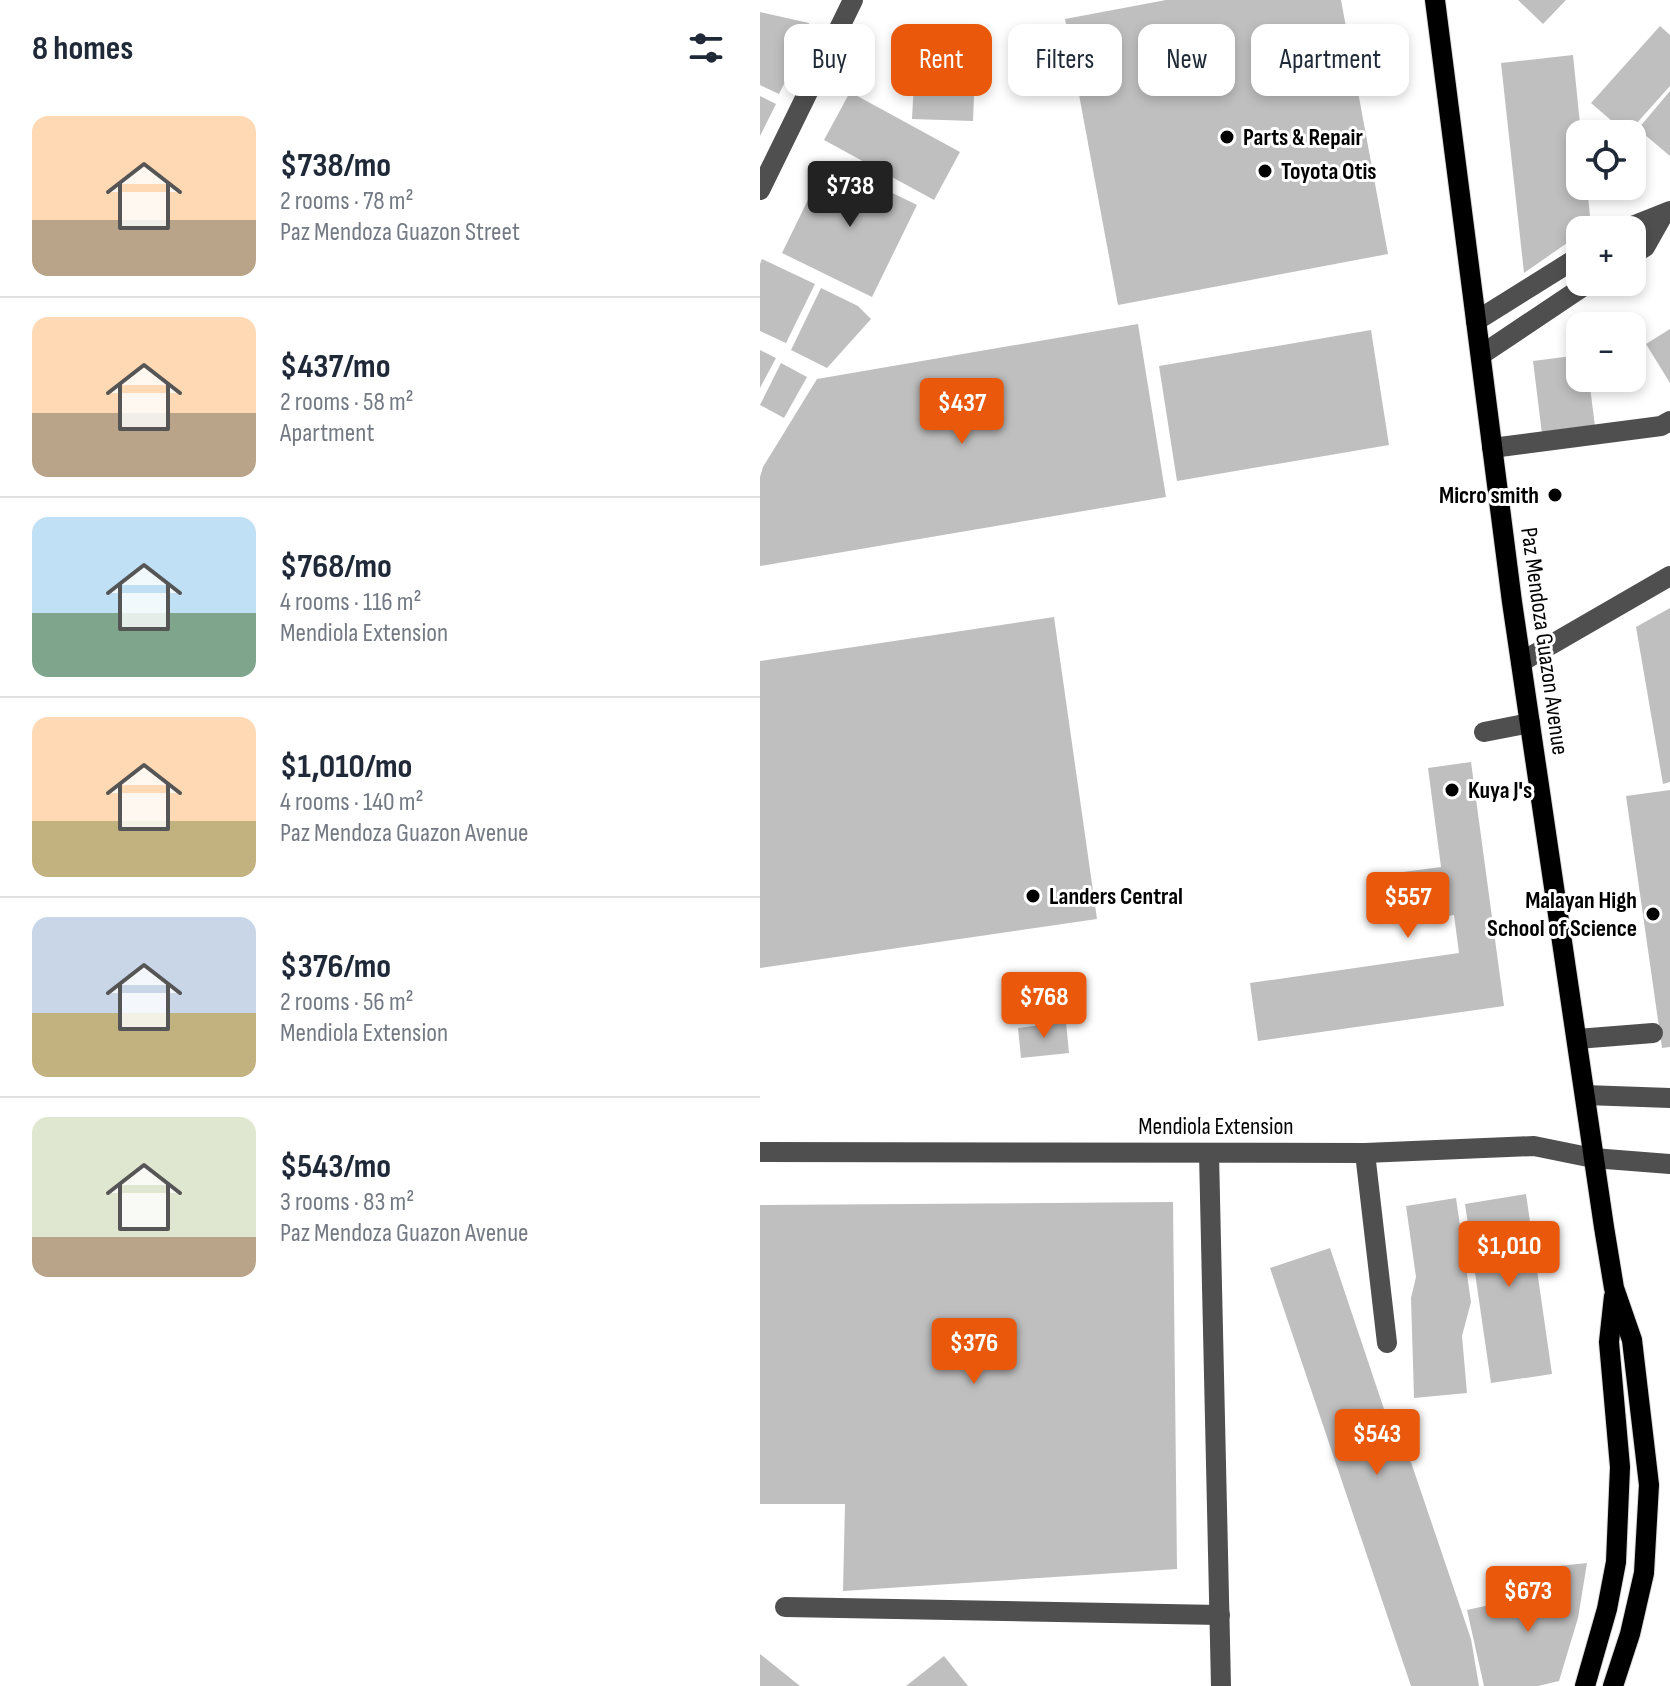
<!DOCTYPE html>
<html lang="en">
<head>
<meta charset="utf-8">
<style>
	:root { --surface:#fff; --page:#f6f6f7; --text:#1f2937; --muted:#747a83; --line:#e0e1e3; --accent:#ea580c }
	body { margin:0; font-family:"Sofia Sans Condensed",sans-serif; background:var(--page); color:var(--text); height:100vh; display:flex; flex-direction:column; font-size:30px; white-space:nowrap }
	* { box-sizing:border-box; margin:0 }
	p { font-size:26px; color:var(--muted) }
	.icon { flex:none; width:44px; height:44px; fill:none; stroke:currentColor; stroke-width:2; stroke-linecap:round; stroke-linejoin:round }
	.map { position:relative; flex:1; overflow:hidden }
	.panel { display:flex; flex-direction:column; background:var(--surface); width:760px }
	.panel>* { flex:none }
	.banner { position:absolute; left:24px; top:24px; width:760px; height:72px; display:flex; gap:16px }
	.tools { position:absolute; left:806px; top:120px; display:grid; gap:16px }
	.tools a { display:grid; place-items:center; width:80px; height:80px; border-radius:16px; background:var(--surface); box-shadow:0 4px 12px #0003; font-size:40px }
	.price { position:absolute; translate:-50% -68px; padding:0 18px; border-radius:8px; background:var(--accent); color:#fff; font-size:26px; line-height:52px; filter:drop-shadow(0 2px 4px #0008) }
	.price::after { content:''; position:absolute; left:50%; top:48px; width:24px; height:18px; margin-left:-12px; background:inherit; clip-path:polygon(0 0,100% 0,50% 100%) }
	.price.current { background:#222; color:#fff }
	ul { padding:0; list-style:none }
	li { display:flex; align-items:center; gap:24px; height:200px; padding:0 32px }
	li+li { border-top:2px solid var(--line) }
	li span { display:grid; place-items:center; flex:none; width:224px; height:160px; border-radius:16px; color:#555 }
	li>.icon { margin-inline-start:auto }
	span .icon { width:96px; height:96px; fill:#fffc; stroke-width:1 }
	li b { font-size:34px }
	h2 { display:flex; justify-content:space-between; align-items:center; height:96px; padding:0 32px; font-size:34px }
	.pill { padding:0 28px; border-radius:16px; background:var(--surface); box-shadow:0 4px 12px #0003; font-size:28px; line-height:72px }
	.pill.current { background:var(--accent); color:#fff }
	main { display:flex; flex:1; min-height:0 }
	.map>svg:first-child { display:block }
	.building { fill:#bfbfbf }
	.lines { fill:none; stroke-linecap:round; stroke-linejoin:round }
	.major-casing { stroke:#dbdbdb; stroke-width:22 }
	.minor { stroke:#4f4f4f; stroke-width:20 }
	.major { stroke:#000; stroke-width:20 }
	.poi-dot { fill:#000; stroke:#fff; stroke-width:3 }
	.labels { text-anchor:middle; stroke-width:6; stroke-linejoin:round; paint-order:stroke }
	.poi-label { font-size:24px; font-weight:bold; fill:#000; stroke:#fff; text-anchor:start }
	.street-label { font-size:24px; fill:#000; stroke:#fff }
</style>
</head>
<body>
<main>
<section class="panel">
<h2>8 homes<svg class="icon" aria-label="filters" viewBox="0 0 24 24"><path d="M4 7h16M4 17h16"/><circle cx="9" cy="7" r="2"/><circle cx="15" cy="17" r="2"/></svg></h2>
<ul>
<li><span style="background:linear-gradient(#ffd9b3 65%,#b9a48a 0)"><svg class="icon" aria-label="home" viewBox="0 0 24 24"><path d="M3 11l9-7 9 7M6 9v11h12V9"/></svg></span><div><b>$738/mo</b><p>2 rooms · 78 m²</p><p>Paz Mendoza Guazon Street</p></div></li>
<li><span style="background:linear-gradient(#ffd9b3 60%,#b9a48a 0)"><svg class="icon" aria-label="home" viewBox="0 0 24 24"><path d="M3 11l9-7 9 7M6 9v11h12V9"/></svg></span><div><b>$437/mo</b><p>2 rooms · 58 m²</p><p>Apartment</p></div></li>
<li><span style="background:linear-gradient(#bfe0f5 60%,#7fa58c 0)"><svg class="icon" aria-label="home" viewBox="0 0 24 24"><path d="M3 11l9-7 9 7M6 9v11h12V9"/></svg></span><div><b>$768/mo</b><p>4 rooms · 116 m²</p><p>Mendiola Extension</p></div></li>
<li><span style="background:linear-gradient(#ffd9b3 65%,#c2b280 0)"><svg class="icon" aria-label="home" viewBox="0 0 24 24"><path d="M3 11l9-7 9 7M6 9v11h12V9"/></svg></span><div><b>$1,010/mo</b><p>4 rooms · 140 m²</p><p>Paz Mendoza Guazon Avenue</p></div></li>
<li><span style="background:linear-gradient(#c9d6e8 60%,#c2b280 0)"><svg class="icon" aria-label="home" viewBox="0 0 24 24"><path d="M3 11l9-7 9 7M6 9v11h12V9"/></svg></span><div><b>$376/mo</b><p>2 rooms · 56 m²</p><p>Mendiola Extension</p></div></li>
<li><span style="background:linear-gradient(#dfe7d0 75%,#b9a48a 0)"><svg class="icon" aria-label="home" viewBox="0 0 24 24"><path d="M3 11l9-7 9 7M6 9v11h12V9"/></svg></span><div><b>$543/mo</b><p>3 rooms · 83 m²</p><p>Paz Mendoza Guazon Avenue</p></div></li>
</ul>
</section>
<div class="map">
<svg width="910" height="1686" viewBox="0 0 910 1686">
	<rect width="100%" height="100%" fill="#fff"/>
	<g class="building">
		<polygon points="406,0 581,0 628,254 358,305 305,19"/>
		<polygon points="758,0 806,0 783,24"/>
		<polygon points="0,12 49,23 46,41 19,94 0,85"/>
		<polygon points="900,26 910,35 910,86 867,134 831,103"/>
		<polygon points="156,43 216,46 213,121 152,119"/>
		<polygon points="813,55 821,134 820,186 827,186 831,226 820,230 820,234 764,273 741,63"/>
		<polygon points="910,91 910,156 878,129"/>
		<polygon points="90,92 200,152 174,200 64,140"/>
		<polygon points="0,96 16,104 0,136"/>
		<polygon points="67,161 157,205 112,297 22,253"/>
		<polygon points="2,259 55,284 26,343 0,331 0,264"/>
		<polygon points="61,288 98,306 111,319 67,368 31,350"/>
		<polygon points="378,324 406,497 0,566 0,477 3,467 57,379"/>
		<polygon points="910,329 910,383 886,344"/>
		<polygon points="611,330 629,445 417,481 399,366"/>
		<polygon points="0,350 16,358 0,388"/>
		<polygon points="820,355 820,378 829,378 835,427 782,434 773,361"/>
		<polygon points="21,363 47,377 24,418 0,405"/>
		<polygon points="910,608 910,782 903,784 876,627"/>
		<polygon points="294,617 337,919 0,968 0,661"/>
		<polygon points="711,762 744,1006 498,1041 490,983 699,953 694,915 635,924 628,874 681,867 668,768"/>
		<polygon points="910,790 910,1047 902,1048 866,796"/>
		<polygon points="306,1022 309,1053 261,1058 258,1028"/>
		<polygon points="766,1194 792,1374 731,1383 705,1204"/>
		<polygon points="696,1198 711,1302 702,1336 707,1393 654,1398 651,1298 656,1277 646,1206"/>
		<polygon points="413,1202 417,1569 83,1591 85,1504 0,1504 0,1205"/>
		<polygon points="570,1248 627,1418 635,1415 711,1639 719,1686 651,1686 510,1268"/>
		<polygon points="827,1563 818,1618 799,1681 778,1686 724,1686 707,1610 806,1588 799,1566"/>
		<polygon points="0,1654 40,1686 0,1686"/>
		<polygon points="184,1656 208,1686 146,1686"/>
	</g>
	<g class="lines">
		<g class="major-casing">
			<g id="major">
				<polyline points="675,0 752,602 844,1227 854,1288 872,1340 889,1485 884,1573 870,1634 853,1686"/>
				<polyline points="825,1686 847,1609 856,1562 860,1467 849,1342 854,1296"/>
			</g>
		</g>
		<g class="minor">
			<polyline points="0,190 93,0"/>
			<polyline points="862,230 910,211"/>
			<polyline points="872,255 885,247 903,215"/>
			<polyline points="716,321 820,256"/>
			<polyline points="721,355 830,282"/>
			<polyline points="732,448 901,426 910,421"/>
			<polyline points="761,662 910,576"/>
			<polyline points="724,732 770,723"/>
			<polyline points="817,1039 893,1033"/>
			<polyline points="825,1095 910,1098"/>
			<polyline points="0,1152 605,1153 774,1146 833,1158 910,1164"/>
			<polyline points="449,1153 461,1686"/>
			<polyline points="605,1153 627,1343"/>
			<polyline points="25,1607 460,1615"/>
		</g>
		<use href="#major" class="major"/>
	</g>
	<g class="poi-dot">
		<circle cx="467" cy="137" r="8"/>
		<circle cx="505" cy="171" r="8"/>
		<circle cx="795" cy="495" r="8"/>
		<circle cx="692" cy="790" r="8"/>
		<circle cx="273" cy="896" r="8"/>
		<circle cx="893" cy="914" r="8"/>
	</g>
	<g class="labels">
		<g class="poi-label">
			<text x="483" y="145">Parts &amp; Repair</text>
			<text x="521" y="179">Toyota Otis</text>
			<text x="779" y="503" text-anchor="end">Micro smith</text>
			<text x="708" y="798">Kuya J's</text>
			<text x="289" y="904">Landers Central</text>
			<text x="877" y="908" text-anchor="end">Malayan High<tspan x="877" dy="28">School of Science</tspan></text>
		</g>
		<g class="street-label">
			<text transform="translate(785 641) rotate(82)" y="8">Paz Mendoza Guazon Avenue</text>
			<text x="456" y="1134">Mendiola Extension</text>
		</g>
	</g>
</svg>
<div class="tools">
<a><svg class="icon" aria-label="locate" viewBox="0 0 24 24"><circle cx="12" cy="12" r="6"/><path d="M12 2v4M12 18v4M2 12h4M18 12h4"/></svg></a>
<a>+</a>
<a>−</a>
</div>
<b class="price current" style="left:90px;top:229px">$738</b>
<b class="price" style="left:202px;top:446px">$437</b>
<b class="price" style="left:648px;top:940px">$557</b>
<b class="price" style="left:284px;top:1040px">$768</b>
<b class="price" style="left:749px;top:1289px">$1,010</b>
<b class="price" style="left:214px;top:1386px">$376</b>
<b class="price" style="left:617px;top:1477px">$543</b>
<b class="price" style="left:768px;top:1634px">$673</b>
<div class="banner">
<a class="pill">Buy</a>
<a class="pill current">Rent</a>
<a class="pill">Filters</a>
<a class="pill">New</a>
<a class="pill">Apartment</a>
</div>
</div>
</main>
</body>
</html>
